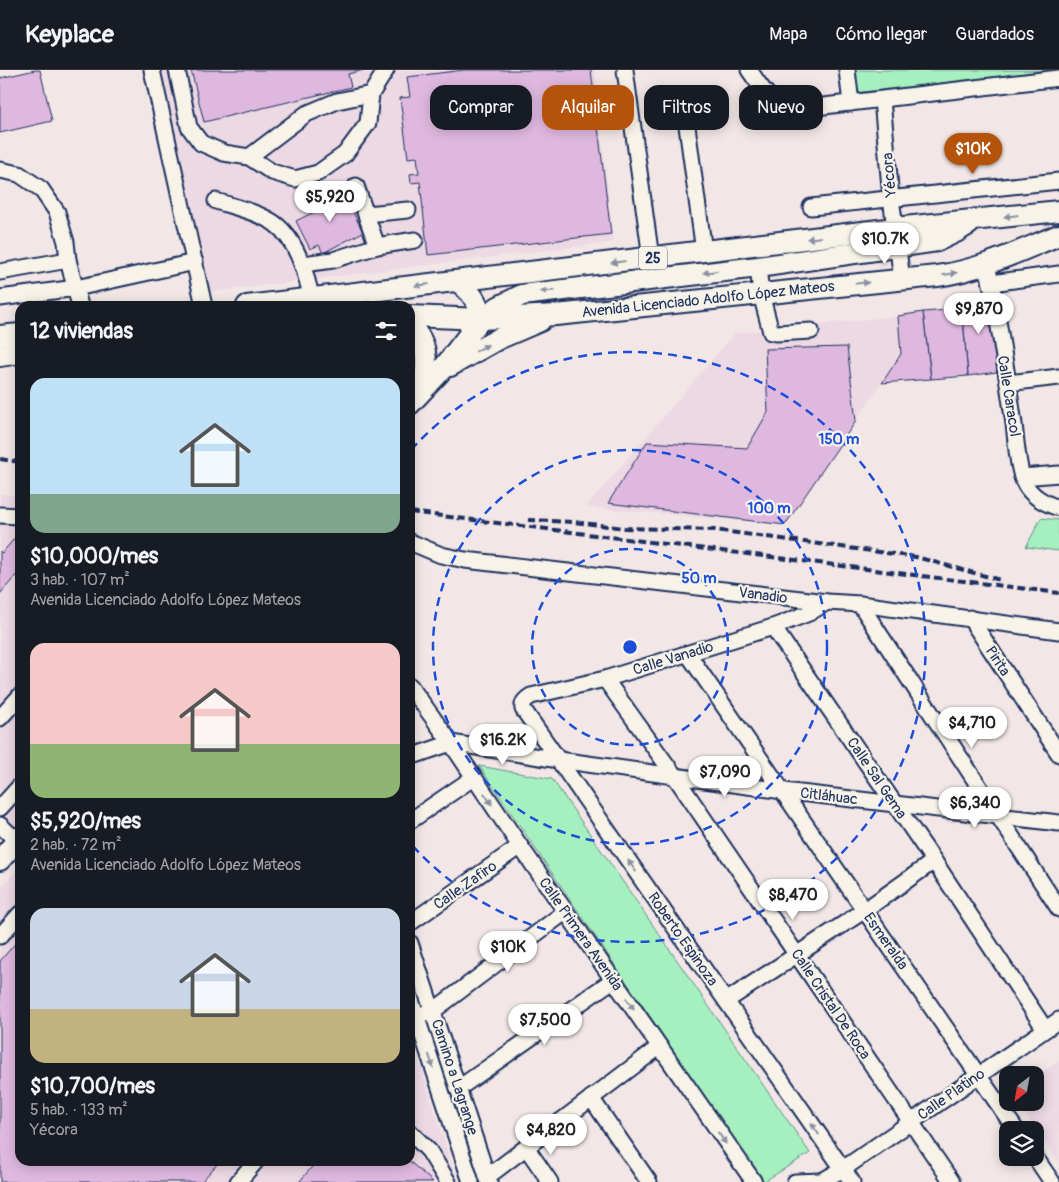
<!DOCTYPE html>
<html lang="es">
<head>
<meta charset="utf-8">
<style>
	:root { --surface:#171b24; --page:#242831; --text:#f1f3f6; --muted:#9ea1a6; --line:#363941; --accent:#b45309 }
	body { margin:0; font-family:Pangolin,sans-serif; background:var(--page); color:var(--text); height:100vh; display:flex; flex-direction:column; font-size:19px; white-space:nowrap }
	* { box-sizing:border-box; margin:0 }
	p { font-size:16px; color:var(--muted) }
	.icon { flex:none; width:28px; height:28px; fill:none; stroke:currentColor; stroke-width:2; stroke-linecap:round; stroke-linejoin:round }
	.map { position:relative; flex:1; overflow:hidden }
	.side { position:absolute; left:15px; top:231px; width:400px; height:865px; display:flex; flex-direction:column; background:var(--surface); border-radius:15px; box-shadow:0 2px 12px #0003 }
	.side>* { flex:none }
	.guide { position:absolute; left:430px; top:15px; width:475px; height:45px; display:flex; gap:10px }
	.needle { width:32px; rotate:211deg }
	.tools { position:absolute; left:999px; top:996px; display:grid; gap:10px }
	.tools a { display:grid; place-items:center; width:45px; height:45px; border-radius:10px; background:var(--surface); box-shadow:0 2px 12px #0003; font-size:25px }
	.price { position:absolute; translate:-50% -42px; padding:0 11px; border-radius:18px; background:#fff; color:#222; font-size:16px; line-height:32px; filter:drop-shadow(0 1px 2px #0008) }
	.price::after { content:''; position:absolute; left:50%; top:30px; width:15px; height:11px; margin-left:-8px; background:inherit; clip-path:polygon(0 0,100% 0,50% 100%) }
	.price.active { background:var(--accent); color:#fff }
	ul { padding:0; list-style:none }
	li { display:grid; align-content:center; gap:10px; height:265px; padding:0 15px }
	li span { display:grid; place-items:center; height:155px; border-radius:15px; color:#555 }
	li>.icon { margin-inline-start:auto }
	span .icon { width:90px; height:90px; fill:#fffc; stroke-width:1 }
	li b { font-size:21px }
	h2 { display:flex; justify-content:space-between; align-items:center; height:60px; padding:0 15px; font-size:21px }
	.tag { padding:0 18px; border-radius:15px; background:var(--surface); box-shadow:0 2px 12px #0003; font-size:18px; line-height:45px }
	.tag.active { background:var(--accent); color:#fff }
	header { display:flex; align-items:center; gap:30px; box-sizing:border-box; height:70px; padding:0 25px; background:var(--surface); border-bottom:1px solid var(--line) }
	header strong { font-size:24px }
	nav { display:flex; gap:28px; margin-inline-start:auto; font-size:18px }
	.map>svg:first-child { display:block }
	.built { fill:#ecd9e4 }
	.green { fill:#a6f0bf; stroke:#60908e }
	.building { fill:#dfb8e0; stroke:#1b2f5e }
	.lines { fill:none; stroke-linecap:round; stroke-linejoin:round }
	.minor-casing { stroke:#1b2f5e; stroke-width:19 }
	.major-casing { stroke:#1b2f5e; stroke-width:24 }
	.minor { stroke:#f7f3e8; stroke-width:15 }
	.major { stroke:#f7f3e8; stroke-width:20 }
	.rail { stroke:#1b2f5e; stroke-width:4; stroke-dasharray:8 4; stroke-linecap:butt }
	.oneway { fill:#8991a3 }
	.ring { fill:none; stroke:#1d4ed8; stroke-width:2.5; stroke-dasharray:9 6 }
	.labels { text-anchor:middle; stroke-width:4.5; stroke-linejoin:round; paint-order:stroke }
	.shield { fill:#f7f3e8; stroke:#5d6a87; stroke-width:1 }
	.shield-label { font-size:14px; font-weight:bold; fill:#1b2f5e }
	.street-label { font-size:15px; fill:#1b2f5e; stroke:#f7f3e8 }
	.centre { fill:#1d4ed8; stroke:#f7f3e8; stroke-width:2.5 }
	.ring-label { font-size:15px; text-anchor:middle; font-weight:bold; fill:#1d4ed8; stroke:#f7f3e8; stroke-width:4.5; stroke-linejoin:round; paint-order:stroke }
</style>
</head>
<body>
<header>
<strong>Keyplace</strong>
<nav><a>Mapa</a><a>Cómo llegar</a><a>Guardados</a></nav>
</header>
<div class="map">
<svg width="1059" height="1112" viewBox="0 0 1059 1112">
	<rect width="100%" height="100%" fill="#f2e7e6"/>
	<filter id="ink" filterUnits="userSpaceOnUse"><feTurbulence type="fractalNoise" baseFrequency=".02" numOctaves="2"/><feDisplacementMap in="SourceGraphic" scale="10" xChannelSelector="R" yChannelSelector="G"/><feConvolveMatrix kernelMatrix="1 2 1 2 8 2 1 2 1" color-interpolation-filters="sRGB"/></filter>
	<g filter="url(#ink)">
		<g class="built">
			<polygon points="162,0 595,0 613,172 211,222"/>
			<polygon points="898,246 901,284 785,455 586,437 735,263"/>
			<polygon points="0,424 20,426 20,750 0,772"/>
			<polygon points="20,796 20,1091 410,1091 410,961 457,1112 0,1112 0,818"/>
			<polygon points="1059,991 1059,1092 1017,1033 1035,1032 1035,1007"/>
		</g>
		<g class="green">
			<polygon points="851,0 1054,0 854,23"/>
			<polygon points="1041,448 1059,450 1059,481 1026,477"/>
			<polygon points="479,696 552,709 810,1083 763,1112"/>
		</g>
		<g class="building">
			<polygon points="35,0 40,0 52,51 0,63 0,8"/>
			<polygon points="191,0 364,0 348,4 351,17 204,52"/>
			<polygon points="464,0 591,0 611,164 428,185 420,112 411,113 410,104 419,103 417,87 408,88 400,28 410,27 407,7"/>
			<polygon points="341,118 363,162 323,183 319,175 310,179 296,151 318,140 314,132"/>
			<polygon points="989,223 997,302 968,306 961,226"/>
			<polygon points="962,239 968,306 931,309 923,242"/>
			<polygon points="923,242 931,309 882,313 901,284 898,246"/>
			<polygon points="847,277 856,351 785,455 608,433 647,372 747,378 768,342 765,279"/>
			<polygon points="20,462 20,492 17,496 20,501 0,524 0,481 2,483"/>
			<polygon points="20,868 20,1091 220,1091 201,1112 0,1112 0,891"/>
			<polygon points="317,1091 409,1091 433,1112 299,1112"/>
		</g>
		<g class="lines">
			<g class="minor-casing">
				<g id="minor">
					<polyline points="152,0 204,236"/>
					<polyline points="177,0 189,57 201,73 224,83 249,87 272,102 295,109 318,103 345,84 368,53 371,24 386,0"/>
					<polyline points="625,0 651,188"/>
					<path d="M749,0c14,19 23,39 50,39l260,-31"/>
					<polyline points="847,0 851,33"/>
					<polyline points="882,30 891,128 902,209"/>
					<polyline points="684,34 704,182"/>
					<polyline points="249,87 306,44 337,31 371,24"/>
					<polyline points="0,100 19,104 41,119 57,142 66,172 68,190 80,236"/>
					<polyline points="356,116 377,176"/>
					<path d="M216,131c19,6 41,11 58,22 24,17 34,56 39,83"/>
					<polyline points="811,137 1059,111"/>
					<polyline points="367,144 408,140"/>
					<polyline points="303,194 333,190 377,176 415,170"/>
					<path d="M987,195c12,52 19,106 27,159 2,16 4,48 11,60 7,13 21,20 34,24"/>
					<polyline points="758,197 761,224 771,262 776,263 811,261"/>
					<polyline points="0,202 68,190"/>
					<polyline points="991,213 1059,204"/>
					<polyline points="0,228 76,218 195,192"/>
					<polyline points="1008,313 1059,307"/>
					<polyline points="1022,407 1059,404"/>
					<polyline points="0,445 20,446"/>
					<polyline points="410,472 441,485 465,490 827,532 860,534 1059,561"/>
					<path d="M827,532l-18,11 -36,14 -168,52 -74,17c-5,3 -9,6 -8,13l329,473"/>
					<polyline points="860,534 1059,839"/>
					<polyline points="970,548 1059,684"/>
					<polyline points="773,557 934,791 1045,959"/>
					<polyline points="688,584 1016,1060"/>
					<polyline points="605,609 674,705 952,1112"/>
					<polyline points="410,616 451,673 520,776 754,1112"/>
					<polyline points="0,648 20,626"/>
					<polyline points="410,687 451,673 559,690 783,721 1059,753"/>
					<polyline points="0,738 20,716"/>
					<polyline points="410,751 473,708"/>
					<polyline points="0,755 17,771"/>
					<polyline points="410,853 520,776"/>
					<polyline points="0,866 20,844"/>
					<polyline points="410,873 489,1112"/>
					<polyline points="410,927 471,1112"/>
					<polyline points="726,931 865,840 934,791"/>
					<polyline points="425,943 433,941 565,842"/>
					<polyline points="459,1018 613,910"/>
					<polyline points="591,1028 649,1112"/>
					<polyline points="410,1062 429,1081 448,1112"/>
					<polyline points="526,1077 550,1112"/>
					<polyline points="1035,1087 1052,1112"/>
					<polyline points="487,1107 659,977"/>
					<polyline points="822,1111 843,1099 1059,950"/>
					<polyline points="238,1112 256,1091"/>
					<polyline points="795,1112 822,1111 822,1112"/>
				</g>
			</g>
			<g class="major-casing">
				<g id="major">
					<path d="M457,211c14,10 22,21 24,38"/>
					<polyline points="247,236 895,158 1059,141"/>
					<path d="M410,246l71,3 75,-4 381,-39c44,-6 82,-25 122,-41"/>
					<path d="M410,256c20,18 18,41 11,65"/>
					<polyline points="0,266 20,264"/>
					<polyline points="0,286 20,283"/>
					<polyline points="450,296 498,269 540,251"/>
					<polyline points="410,334 440,302 481,249 498,237 522,225 758,197 937,171 956,162 969,154"/>
					<polyline points="0,790 20,767"/>
				</g>
			</g>
			<use href="#minor" class="minor"/>
			<use href="#major" class="major"/>
			<g class="rail">
				<polyline points="0,389 20,392"/>
				<polyline points="410,442 1059,523"/>
				<polyline points="528,450 574,452 625,458 715,460 916,487 1000,510"/>
			</g>
		</g>
		<defs><path id="oneway-solid" d="M-6-.8H1V-3.2L6.5 0L1 3.2V.8H-6Z" transform="scale(1.25)"/></defs>
		<g class="oneway">
			<use href="#oneway-solid" transform="translate(1011 146) rotate(173)"/>
			<use href="#oneway-solid" transform="translate(814 168) rotate(173)"/>
			<use href="#oneway-solid" transform="translate(618 192) rotate(173)"/>
			<use href="#oneway-solid" transform="translate(710 202) rotate(173)"/>
			<use href="#oneway-solid" transform="translate(950 204) rotate(-10)"/>
			<use href="#oneway-solid" transform="translate(862 213) rotate(-6)"/>
			<use href="#oneway-solid" transform="translate(422 215) rotate(173)"/>
			<use href="#oneway-solid" transform="translate(548 221) rotate(174)"/>
			<use href="#oneway-solid" transform="translate(482 278) rotate(-28)"/>
			<use href="#oneway-solid" transform="translate(488 729) rotate(56)"/>
			<use href="#oneway-solid" transform="translate(632 796) rotate(-125)"/>
			<use href="#oneway-solid" transform="translate(630 934) rotate(56)"/>
			<use href="#oneway-solid" transform="translate(431 991) rotate(72)"/>
			<use href="#oneway-solid" transform="translate(815 1059) rotate(-125)"/>
			<use href="#oneway-solid" transform="translate(722 1068) rotate(55)"/>
		</g>
	</g>
	<g class="ring">
		<circle cx="630" cy="577" r="98"/>
		<circle cx="630" cy="577" r="197"/>
		<path d="M411 380A295 295 0 1 1 411 774"/>
	</g>
	<g class="labels">
		<rect class="shield" x="639" y="176.5" width="28" height="23" rx="4"/>
		<g class="shield-label">
			<text x="653" y="193">25</text>
		</g>
		<g class="street-label">
			<text transform="translate(889 105) rotate(-95)" y="5">Yécora</text>
			<text transform="translate(708 229) rotate(-6)" y="5">Avenida Licenciado Adolfo López Mateos</text>
			<text transform="translate(1009 326) rotate(81)" y="5">Calle Caracol</text>
			<text transform="translate(763 525) rotate(7)" y="5">Vanadio</text>
			<text transform="translate(673 588) rotate(-17)" y="5">Calle Vanadio</text>
			<text transform="translate(998 591) rotate(57)" y="5">Pirita</text>
			<text transform="translate(877 708) rotate(56)" y="5">Calle Sal Gema</text>
			<text transform="translate(829 726) rotate(7)" y="5">Citláhuac</text>
			<text transform="translate(465 815) rotate(-35)" y="5">Calle Zafiro</text>
			<text transform="translate(581 864) rotate(55)" y="5">Calle Primera Avenida</text>
			<text transform="translate(683 869) rotate(55)" y="5">Roberto Espinoza</text>
			<text transform="translate(886 871) rotate(55)" y="5">Esmeralda</text>
			<text transform="translate(831 934) rotate(56)" y="5">Calle Cristal De Roca</text>
			<text transform="translate(455 1007) rotate(72)" y="5">Camino a Lagrange</text>
			<text transform="translate(951 1024) rotate(-35)" y="5">Calle Platino</text>
		</g>
	</g>
	<circle cx="630" cy="577" r="8" class="centre"/>
	<g class="ring-label">
		<text x="839" y="374">150 m</text>
		<text x="769" y="443">100 m</text>
		<text x="699" y="513">50 m</text>
	</g>
</svg>
<div class="tools">
<a><svg class="needle" viewBox="-14 -14 28 28"><path d="M0-13l5 13h-10z" fill="#e53935"/><path d="M0 13l5-13h-10z" fill="#9ea1a6"/></svg></a>
<a><svg class="icon" aria-label="layers" viewBox="0 0 24 24"><path d="M12 4l9 5-9 5-9-5zM3 14l9 5 9-5"/></svg></a>
</div>
<b class="price active" style="left:973px;top:105px">$10K</b>
<b class="price" style="left:330px;top:153px">$5,920</b>
<b class="price" style="left:885px;top:195px">$10.7K</b>
<b class="price" style="left:979px;top:265px">$9,870</b>
<b class="price" style="left:972px;top:679px">$4,710</b>
<b class="price" style="left:503px;top:696px">$16.2K</b>
<b class="price" style="left:725px;top:728px">$7,090</b>
<b class="price" style="left:975px;top:759px">$6,340</b>
<b class="price" style="left:793px;top:851px">$8,470</b>
<b class="price" style="left:508px;top:903px">$10K</b>
<b class="price" style="left:545px;top:976px">$7,500</b>
<b class="price" style="left:551px;top:1086px">$4,820</b>
<div class="guide">
<a class="tag">Comprar</a>
<a class="tag active">Alquilar</a>
<a class="tag">Filtros</a>
<a class="tag">Nuevo</a>
</div>
<section class="side">
<h2>12 viviendas<svg class="icon" aria-label="filters" viewBox="0 0 24 24"><path d="M4 7h16M4 17h16"/><circle cx="9" cy="7" r="2"/><circle cx="15" cy="17" r="2"/></svg></h2>
<ul>
<li><span style="background:linear-gradient(#bfe0f5 75%,#7fa58c 0)"><svg class="icon" aria-label="home" viewBox="0 0 24 24"><path d="M3 11l9-7 9 7M6 9v11h12V9"/></svg></span><div><b>$10,000/mes</b><p>3 hab. · 107 m²</p><p>Avenida Licenciado Adolfo López Mateos</p></div></li>
<li><span style="background:linear-gradient(#f6c9c9 65%,#8fb573 0)"><svg class="icon" aria-label="home" viewBox="0 0 24 24"><path d="M3 11l9-7 9 7M6 9v11h12V9"/></svg></span><div><b>$5,920/mes</b><p>2 hab. · 72 m²</p><p>Avenida Licenciado Adolfo López Mateos</p></div></li>
<li><span style="background:linear-gradient(#c9d6e8 65%,#c2b280 0)"><svg class="icon" aria-label="home" viewBox="0 0 24 24"><path d="M3 11l9-7 9 7M6 9v11h12V9"/></svg></span><div><b>$10,700/mes</b><p>5 hab. · 133 m²</p><p>Yécora</p></div></li>
</ul>
</section>
</div>
</body>
</html>
